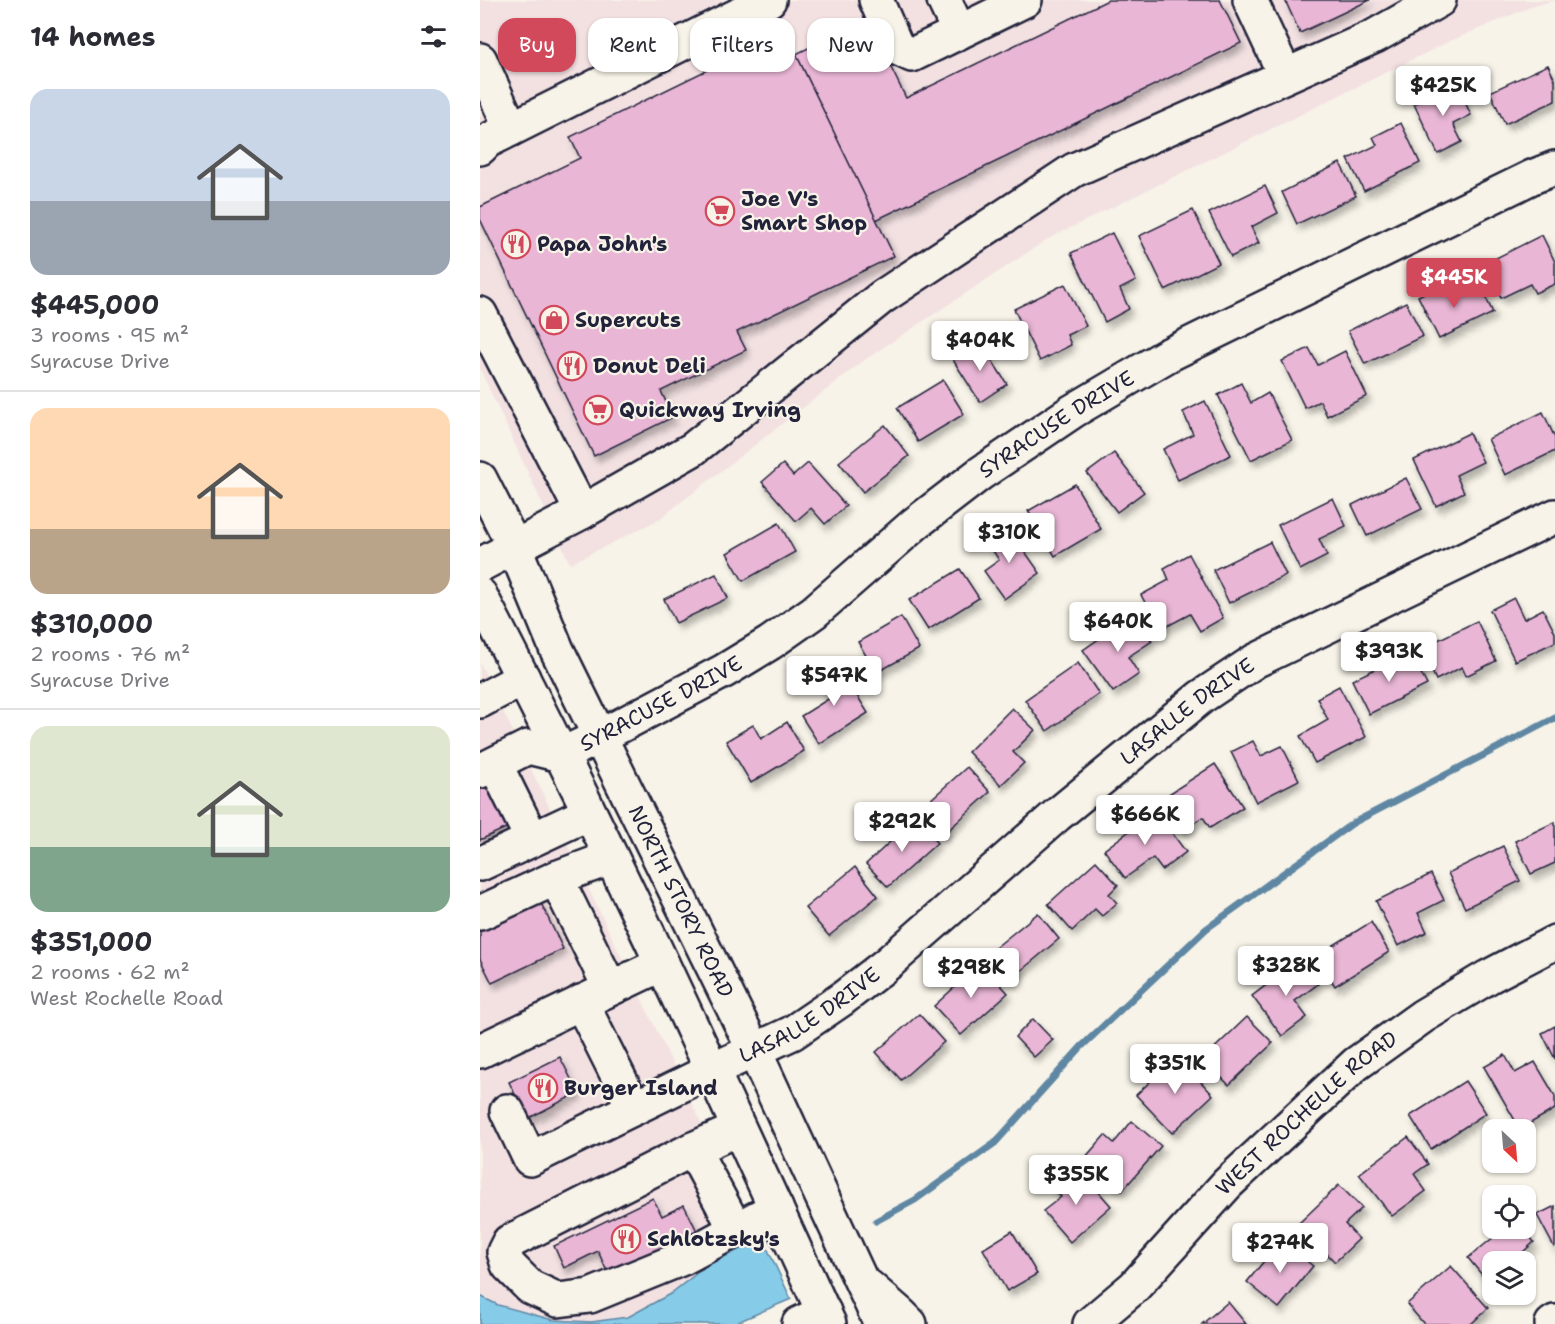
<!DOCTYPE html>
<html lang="en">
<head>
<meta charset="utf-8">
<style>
	:root { --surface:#fff; --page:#f2f2f3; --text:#2b2b33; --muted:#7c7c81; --line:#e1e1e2; --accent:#d1495b }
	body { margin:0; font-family:"Shantell Sans",sans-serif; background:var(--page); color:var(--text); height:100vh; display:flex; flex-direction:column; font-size:22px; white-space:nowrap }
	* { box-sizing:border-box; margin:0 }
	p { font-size:20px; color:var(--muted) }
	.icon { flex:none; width:33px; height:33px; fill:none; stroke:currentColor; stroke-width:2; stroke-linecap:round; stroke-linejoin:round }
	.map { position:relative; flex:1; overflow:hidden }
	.side { display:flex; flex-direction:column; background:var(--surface); width:480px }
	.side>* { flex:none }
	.banner { position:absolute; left:18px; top:18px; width:570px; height:54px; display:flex; gap:12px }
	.needle { width:39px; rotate:154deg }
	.buttons { position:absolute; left:1002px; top:1119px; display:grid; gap:12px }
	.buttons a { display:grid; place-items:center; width:54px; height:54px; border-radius:12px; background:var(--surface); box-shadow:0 2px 4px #0004; font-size:30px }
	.price { position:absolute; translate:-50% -51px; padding:0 14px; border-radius:6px; background:#fff; color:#222; font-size:20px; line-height:39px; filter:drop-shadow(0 2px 3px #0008) }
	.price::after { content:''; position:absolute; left:50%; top:36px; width:18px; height:14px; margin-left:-9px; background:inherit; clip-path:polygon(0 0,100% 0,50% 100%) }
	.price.active { background:var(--accent); color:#fff }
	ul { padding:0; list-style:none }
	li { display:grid; align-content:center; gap:12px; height:318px; padding:0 30px }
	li+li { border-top:2px solid var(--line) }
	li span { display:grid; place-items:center; height:186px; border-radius:18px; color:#555 }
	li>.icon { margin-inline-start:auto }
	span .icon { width:108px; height:108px; fill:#fffc; stroke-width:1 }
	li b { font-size:26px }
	h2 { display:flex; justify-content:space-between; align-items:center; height:72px; padding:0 30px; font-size:26px }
	.pill { padding:0 21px; border-radius:18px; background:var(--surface); box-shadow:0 2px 4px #0004; font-size:21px; line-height:54px }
	.pill.active { background:var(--accent); color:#fff }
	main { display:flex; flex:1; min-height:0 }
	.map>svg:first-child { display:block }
	.built { fill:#f3e1e2 }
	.water { fill:#86cbe8; stroke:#5e87a3; stroke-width:1.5 }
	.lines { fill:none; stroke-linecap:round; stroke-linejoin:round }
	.stream { stroke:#5e87a3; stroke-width:7 }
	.building { fill:#e9b6d5; stroke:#22223b; stroke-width:1.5; filter:url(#shadow) }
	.minor-casing { stroke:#22223b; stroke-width:38 }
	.major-casing { stroke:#22223b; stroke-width:38 }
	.minor { stroke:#f7f3e8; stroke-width:33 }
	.major { stroke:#f7f3e8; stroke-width:33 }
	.labels { text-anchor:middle; stroke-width:4.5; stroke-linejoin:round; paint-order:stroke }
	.poi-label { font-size:21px; font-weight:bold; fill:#22223b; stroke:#f7f3e8; text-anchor:start }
	.street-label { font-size:21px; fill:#22223b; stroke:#f7f3e8 }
</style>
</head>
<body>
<main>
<section class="side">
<h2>14 homes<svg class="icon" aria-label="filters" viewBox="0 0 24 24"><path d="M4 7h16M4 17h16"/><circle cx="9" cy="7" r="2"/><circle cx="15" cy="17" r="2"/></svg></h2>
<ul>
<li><span style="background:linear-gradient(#c9d6e8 60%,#9aa5b1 0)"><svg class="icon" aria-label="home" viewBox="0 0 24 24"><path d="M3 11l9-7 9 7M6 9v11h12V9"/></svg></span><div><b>$445,000</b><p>3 rooms · 95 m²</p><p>Syracuse Drive</p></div></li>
<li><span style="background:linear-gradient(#ffd9b3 65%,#b9a48a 0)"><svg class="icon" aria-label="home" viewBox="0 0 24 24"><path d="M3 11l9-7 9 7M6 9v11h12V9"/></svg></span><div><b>$310,000</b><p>2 rooms · 76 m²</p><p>Syracuse Drive</p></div></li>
<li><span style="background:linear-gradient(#dfe7d0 65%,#7fa58c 0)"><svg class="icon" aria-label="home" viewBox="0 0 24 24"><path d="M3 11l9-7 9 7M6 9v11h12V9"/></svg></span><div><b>$351,000</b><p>2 rooms · 62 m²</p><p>West Rochelle Road</p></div></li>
</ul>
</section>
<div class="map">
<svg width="1075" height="1324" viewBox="0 0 1075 1324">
	<defs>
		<filter id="shadow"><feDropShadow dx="3.5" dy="6" stdDeviation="3" flood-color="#0004"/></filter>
	</defs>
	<rect width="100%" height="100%" fill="#f7f3e8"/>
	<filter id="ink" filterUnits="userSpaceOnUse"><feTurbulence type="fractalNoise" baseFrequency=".0167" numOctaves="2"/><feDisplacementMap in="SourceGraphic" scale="12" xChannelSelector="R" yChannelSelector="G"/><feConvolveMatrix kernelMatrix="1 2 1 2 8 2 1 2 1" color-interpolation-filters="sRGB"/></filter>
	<g filter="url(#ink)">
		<g class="built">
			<polygon points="0,0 1075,0 1048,8 968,42 568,239 386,359 178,520 90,564 0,369 0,117 3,115 0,109"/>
			<polygon points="0,663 278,1241 230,1263 190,1294 148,1317 111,1322 73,1320 18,1305 0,1296"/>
		</g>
		<polygon class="water" points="283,1239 311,1299 253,1324 0,1324 0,1296 18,1305 73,1320 111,1322 148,1317 190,1294 230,1263"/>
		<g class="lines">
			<polyline class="stream" points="396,1221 435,1200 515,1143 601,1047 726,929 873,823 1075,718"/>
		</g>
		<g class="building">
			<polygon points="628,0 740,0 761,43 396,220 316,54 387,19 426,98"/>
			<polygon points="805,0 890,0 820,33"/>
			<polygon points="282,43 293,65 316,54 414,256 257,332 266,350 181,391 193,417 114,456 0,219 0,207 100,158 90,137"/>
			<polygon points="1068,65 1075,80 1075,101 1025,124 1010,92"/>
			<polygon points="976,83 991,115 973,124 982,142 958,154 934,104"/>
			<polygon points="921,123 940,163 884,191 868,159 897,145 893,137"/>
			<polygon points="860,163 876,196 817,224 802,192"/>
			<polygon points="785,186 798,213 771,227 779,243 751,257 729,213"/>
			<polygon points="713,210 739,263 685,290 659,236"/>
			<polygon points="632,233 656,281 640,289 649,309 625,322 591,253"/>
			<polygon points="1062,235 1075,262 1075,284 1055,293 1050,284 1021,298 1004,264"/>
			<polygon points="965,283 973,299 1000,285 1013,313 959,339 938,296"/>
			<polygon points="585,284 606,326 587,335 591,345 560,361 534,309"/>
			<polygon points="926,302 943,336 885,364 868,331"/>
			<polygon points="501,343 527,384 500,402 473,360"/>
			<polygon points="829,348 838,365 865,351 887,396 847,416 840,401 825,408 802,361"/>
			<polygon points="463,380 484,414 438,442 417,408"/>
			<polygon points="761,383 771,403 788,393 812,440 771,460 738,395"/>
			<polygon points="725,401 751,455 698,480 683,449 713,434 703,412"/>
			<polygon points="1063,412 1075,438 1075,451 1025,475 1008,439"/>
			<polygon points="405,425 429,456 383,492 359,462"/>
			<polygon points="989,433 1003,462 976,475 984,492 956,506 934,460"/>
			<polygon points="634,453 664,492 637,512 607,473"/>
			<polygon points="328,463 366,506 345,524 331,508 316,521 282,482 303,464 313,476"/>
			<polygon points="926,478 942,509 887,536 872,505"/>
			<polygon points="595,484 621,529 575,556 548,511"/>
			<polygon points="853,498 866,526 839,539 847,556 820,570 798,525"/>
			<polygon points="299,523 315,552 263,581 247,553"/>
			<polygon points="527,526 560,573 524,599 504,571 519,560 506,540"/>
			<polygon points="790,542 806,575 749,603 733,570"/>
			<polygon points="709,554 743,618 720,631 710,614 680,630 661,595 689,580 684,568"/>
			<polygon points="480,569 499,598 448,630 429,600"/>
			<polygon points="236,574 248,598 196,623 184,599"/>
			<polygon points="1034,598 1044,619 1063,609 1075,633 1075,642 1035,661 1010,610"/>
			<polygon points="653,615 672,641 648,657 659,674 633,692 603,650"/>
			<polygon points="421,617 439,649 396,673 378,642"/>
			<polygon points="997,621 1016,661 986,676 982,667 956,680 941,648"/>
			<polygon points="930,652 947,685 889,714 872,680"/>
			<polygon points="598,663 619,694 567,731 545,700"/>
			<polygon points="358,665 388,713 339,744 321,716 350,698 337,678"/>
			<polygon points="859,686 886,737 835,763 820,736 848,720 837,698"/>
			<polygon points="532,708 555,730 533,752 544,763 521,785 488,752"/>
			<polygon points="307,722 324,751 271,783 246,741 273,725 281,739"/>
			<polygon points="773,741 781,756 802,746 819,780 776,802 751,752"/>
			<polygon points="735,764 763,807 730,828 723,817 702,831 681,799"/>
			<polygon points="487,767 510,792 462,836 439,810"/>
			<polygon points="16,774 39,822 0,840 0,782"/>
			<polygon points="676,811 706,852 682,870 673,858 645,878 624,850"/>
			<polygon points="435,819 457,843 408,887 386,864"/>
			<polygon points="1075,822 1075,863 1051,874 1035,841"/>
			<polygon points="1023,846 1040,881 985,908 968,873"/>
			<polygon points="616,861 638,885 629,894 637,903 622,916 615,909 592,931 568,904"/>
			<polygon points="375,867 398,896 349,936 325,908"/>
			<polygon points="951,874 964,900 938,913 947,932 918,946 896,901"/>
			<polygon points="59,899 83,949 12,983 0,959 0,928"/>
			<polygon points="558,913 579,939 532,978 510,952"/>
			<polygon points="891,922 909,952 855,986 836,956"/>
			<polygon points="819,960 838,984 815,1001 827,1017 802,1036 772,996"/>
			<polygon points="501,963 528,993 481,1035 454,1006"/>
			<polygon points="439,1014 464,1042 421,1080 396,1052"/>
			<polygon points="767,1017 793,1043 749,1085 723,1059"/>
			<polygon points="553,1019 573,1040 554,1057 535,1037"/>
			<polygon points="1075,1026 1075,1059 1062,1033"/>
			<polygon points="1025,1055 1035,1073 1055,1062 1075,1096 1075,1109 1040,1129 1004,1067"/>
			<polygon points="697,1056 733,1095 692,1133 656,1095"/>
			<polygon points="80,1057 98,1093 47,1119 29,1082"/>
			<polygon points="985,1081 1006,1113 951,1149 930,1116"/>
			<polygon points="652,1121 681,1146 642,1191 604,1159 625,1135 634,1143"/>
			<polygon points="928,1137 948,1164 934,1174 946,1191 912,1216 879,1174"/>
			<polygon points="585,1173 595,1184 605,1176 631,1206 590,1242 563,1211 581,1197 571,1186"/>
			<polygon points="859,1185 882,1208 865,1224 879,1239 855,1262 818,1224"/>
			<polygon points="173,1198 182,1216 204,1205 218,1233 129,1276 118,1251 84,1268 74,1246"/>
			<polygon points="1075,1206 1075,1246 1074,1247 1057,1215"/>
			<polygon points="1025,1228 1043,1228 1054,1242 1032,1262 1012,1262 1012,1287 988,1258"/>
			<polygon points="532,1231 557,1274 527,1291 503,1249"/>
			<polygon points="801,1240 833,1266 799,1308 767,1282"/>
			<polygon points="971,1266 1008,1308 991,1324 944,1324 927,1304"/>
			<polygon points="748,1302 766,1324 722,1324"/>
		</g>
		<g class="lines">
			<g class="minor-casing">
				<g id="minor">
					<polyline points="396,0 417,48 432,55 545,0"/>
					<polyline points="464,0 479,32"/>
					<polyline points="770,0 805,75"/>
					<polyline points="0,60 31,129"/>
					<polyline points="0,148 7,141 289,0"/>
					<polyline points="0,314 102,512"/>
					<polyline points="0,565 102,512 213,449 402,297 594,170 895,36 959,0"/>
					<polyline points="0,701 43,678"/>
					<polyline points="15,764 52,839"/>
					<path id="s1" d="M0,771l48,-24 33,8 38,-18 125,-66 46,-28 44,-31 102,-89 65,-50 92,-62 95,-56 364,-178 23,-9"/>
					<polyline points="0,864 109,813"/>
					<polyline points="76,878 130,988"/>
					<polyline points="0,913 76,878 130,858"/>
					<polyline points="101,1002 154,1108"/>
					<polyline points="0,1051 182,964"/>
					<path id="s2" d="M27,1111l23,48 182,-89 80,-37 50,-34 45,-35 170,-149 144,-118 54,-36 300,-145"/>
					<polyline points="258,1129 213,1149 29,1242 24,1252 28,1265 50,1287 78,1300 110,1296 203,1258 296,1208"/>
					<polyline points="213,1149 256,1230"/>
					<polyline points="319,1324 344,1312"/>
					<path id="s3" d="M610,1324l44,-37 93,-103 129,-120 67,-48 65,-39 67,-35"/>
					<polyline points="1072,1324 1075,1322"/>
				</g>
			</g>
			<g class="major-casing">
				<g id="major">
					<path id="s4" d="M0,479l35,69 42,102 197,400 127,274"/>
					<path d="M0,595c125,239 237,485 349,729"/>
					<polyline points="389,1287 420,1314 430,1324"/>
				</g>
			</g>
			<use href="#minor" class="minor"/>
			<use href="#major" class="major"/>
		</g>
	</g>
	<defs>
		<g id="supermarket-ring" transform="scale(1.5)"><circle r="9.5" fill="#f7f3e8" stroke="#d1495b" stroke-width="1.5"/><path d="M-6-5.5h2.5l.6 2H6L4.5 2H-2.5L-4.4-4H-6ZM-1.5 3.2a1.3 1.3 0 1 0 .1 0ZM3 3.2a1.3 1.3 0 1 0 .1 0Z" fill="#d1495b"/></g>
		<g id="restaurant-ring" transform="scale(1.5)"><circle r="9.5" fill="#f7f3e8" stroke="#d1495b" stroke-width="1.5"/><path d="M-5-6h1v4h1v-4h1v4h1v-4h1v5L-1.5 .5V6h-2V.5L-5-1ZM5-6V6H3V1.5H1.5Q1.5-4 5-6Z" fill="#d1495b"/></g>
		<g id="shop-ring" transform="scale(1.5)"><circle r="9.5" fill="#f7f3e8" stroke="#d1495b" stroke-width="1.5"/><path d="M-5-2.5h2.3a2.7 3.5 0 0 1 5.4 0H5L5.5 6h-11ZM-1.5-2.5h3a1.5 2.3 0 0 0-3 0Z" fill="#d1495b"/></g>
	</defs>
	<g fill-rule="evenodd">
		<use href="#supermarket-ring" x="240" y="211"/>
		<use href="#restaurant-ring" x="36" y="244"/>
		<use href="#shop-ring" x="74" y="320"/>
		<use href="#restaurant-ring" x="92" y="366"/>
		<use href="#supermarket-ring" x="118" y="410"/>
		<use href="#restaurant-ring" x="63" y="1088"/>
		<use href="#restaurant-ring" x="146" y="1239"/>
	</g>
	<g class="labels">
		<g class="poi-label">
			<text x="261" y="206">Joe V's<tspan x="261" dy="24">Smart Shop</tspan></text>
			<text x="57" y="251">Papa John's</text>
			<text x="95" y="327">Supercuts</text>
			<text x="113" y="373">Donut Deli</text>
			<text x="139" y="417">Quickway Irving</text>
			<text x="84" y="1095">Burger Island</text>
			<text x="167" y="1246">Schlotzsky's</text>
		</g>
		<g class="street-label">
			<text dy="7" stroke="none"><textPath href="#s1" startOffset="686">SYRACUSE DRIVE</textPath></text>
			<text dy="7" stroke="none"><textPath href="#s1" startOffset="200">SYRACUSE DRIVE</textPath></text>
			<text dy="7" stroke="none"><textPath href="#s2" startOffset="854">LASALLE DRIVE</textPath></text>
			<text dy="7" stroke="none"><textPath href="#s4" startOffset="468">NORTH STORY ROAD</textPath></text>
			<text dy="7" stroke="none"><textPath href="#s2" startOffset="368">LASALLE DRIVE</textPath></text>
			<text dy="7" stroke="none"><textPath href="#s3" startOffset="303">WEST ROCHELLE ROAD</textPath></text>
		</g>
	</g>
</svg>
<div class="buttons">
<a><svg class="needle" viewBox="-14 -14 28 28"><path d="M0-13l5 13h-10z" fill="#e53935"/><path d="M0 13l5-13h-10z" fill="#7c7c81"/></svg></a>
<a><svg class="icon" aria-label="locate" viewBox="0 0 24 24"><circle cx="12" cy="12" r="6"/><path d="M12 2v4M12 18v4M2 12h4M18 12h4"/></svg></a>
<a><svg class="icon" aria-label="layers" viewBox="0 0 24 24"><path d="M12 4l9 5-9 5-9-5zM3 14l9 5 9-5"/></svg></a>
</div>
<b class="price" style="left:963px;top:117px">$425K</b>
<b class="price active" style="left:974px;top:309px">$445K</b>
<b class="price" style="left:500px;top:372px">$404K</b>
<b class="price" style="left:529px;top:564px">$310K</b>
<b class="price" style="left:638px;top:653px">$640K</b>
<b class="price" style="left:909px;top:683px">$393K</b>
<b class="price" style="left:354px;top:707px">$547K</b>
<b class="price" style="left:665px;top:846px">$666K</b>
<b class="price" style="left:422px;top:853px">$292K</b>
<b class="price" style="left:806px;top:997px">$328K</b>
<b class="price" style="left:491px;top:999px">$298K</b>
<b class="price" style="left:695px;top:1095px">$351K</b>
<b class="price" style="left:596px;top:1206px">$355K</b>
<b class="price" style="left:800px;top:1274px">$274K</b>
<div class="banner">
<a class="pill active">Buy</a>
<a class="pill">Rent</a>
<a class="pill">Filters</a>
<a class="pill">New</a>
</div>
</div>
</main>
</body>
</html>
